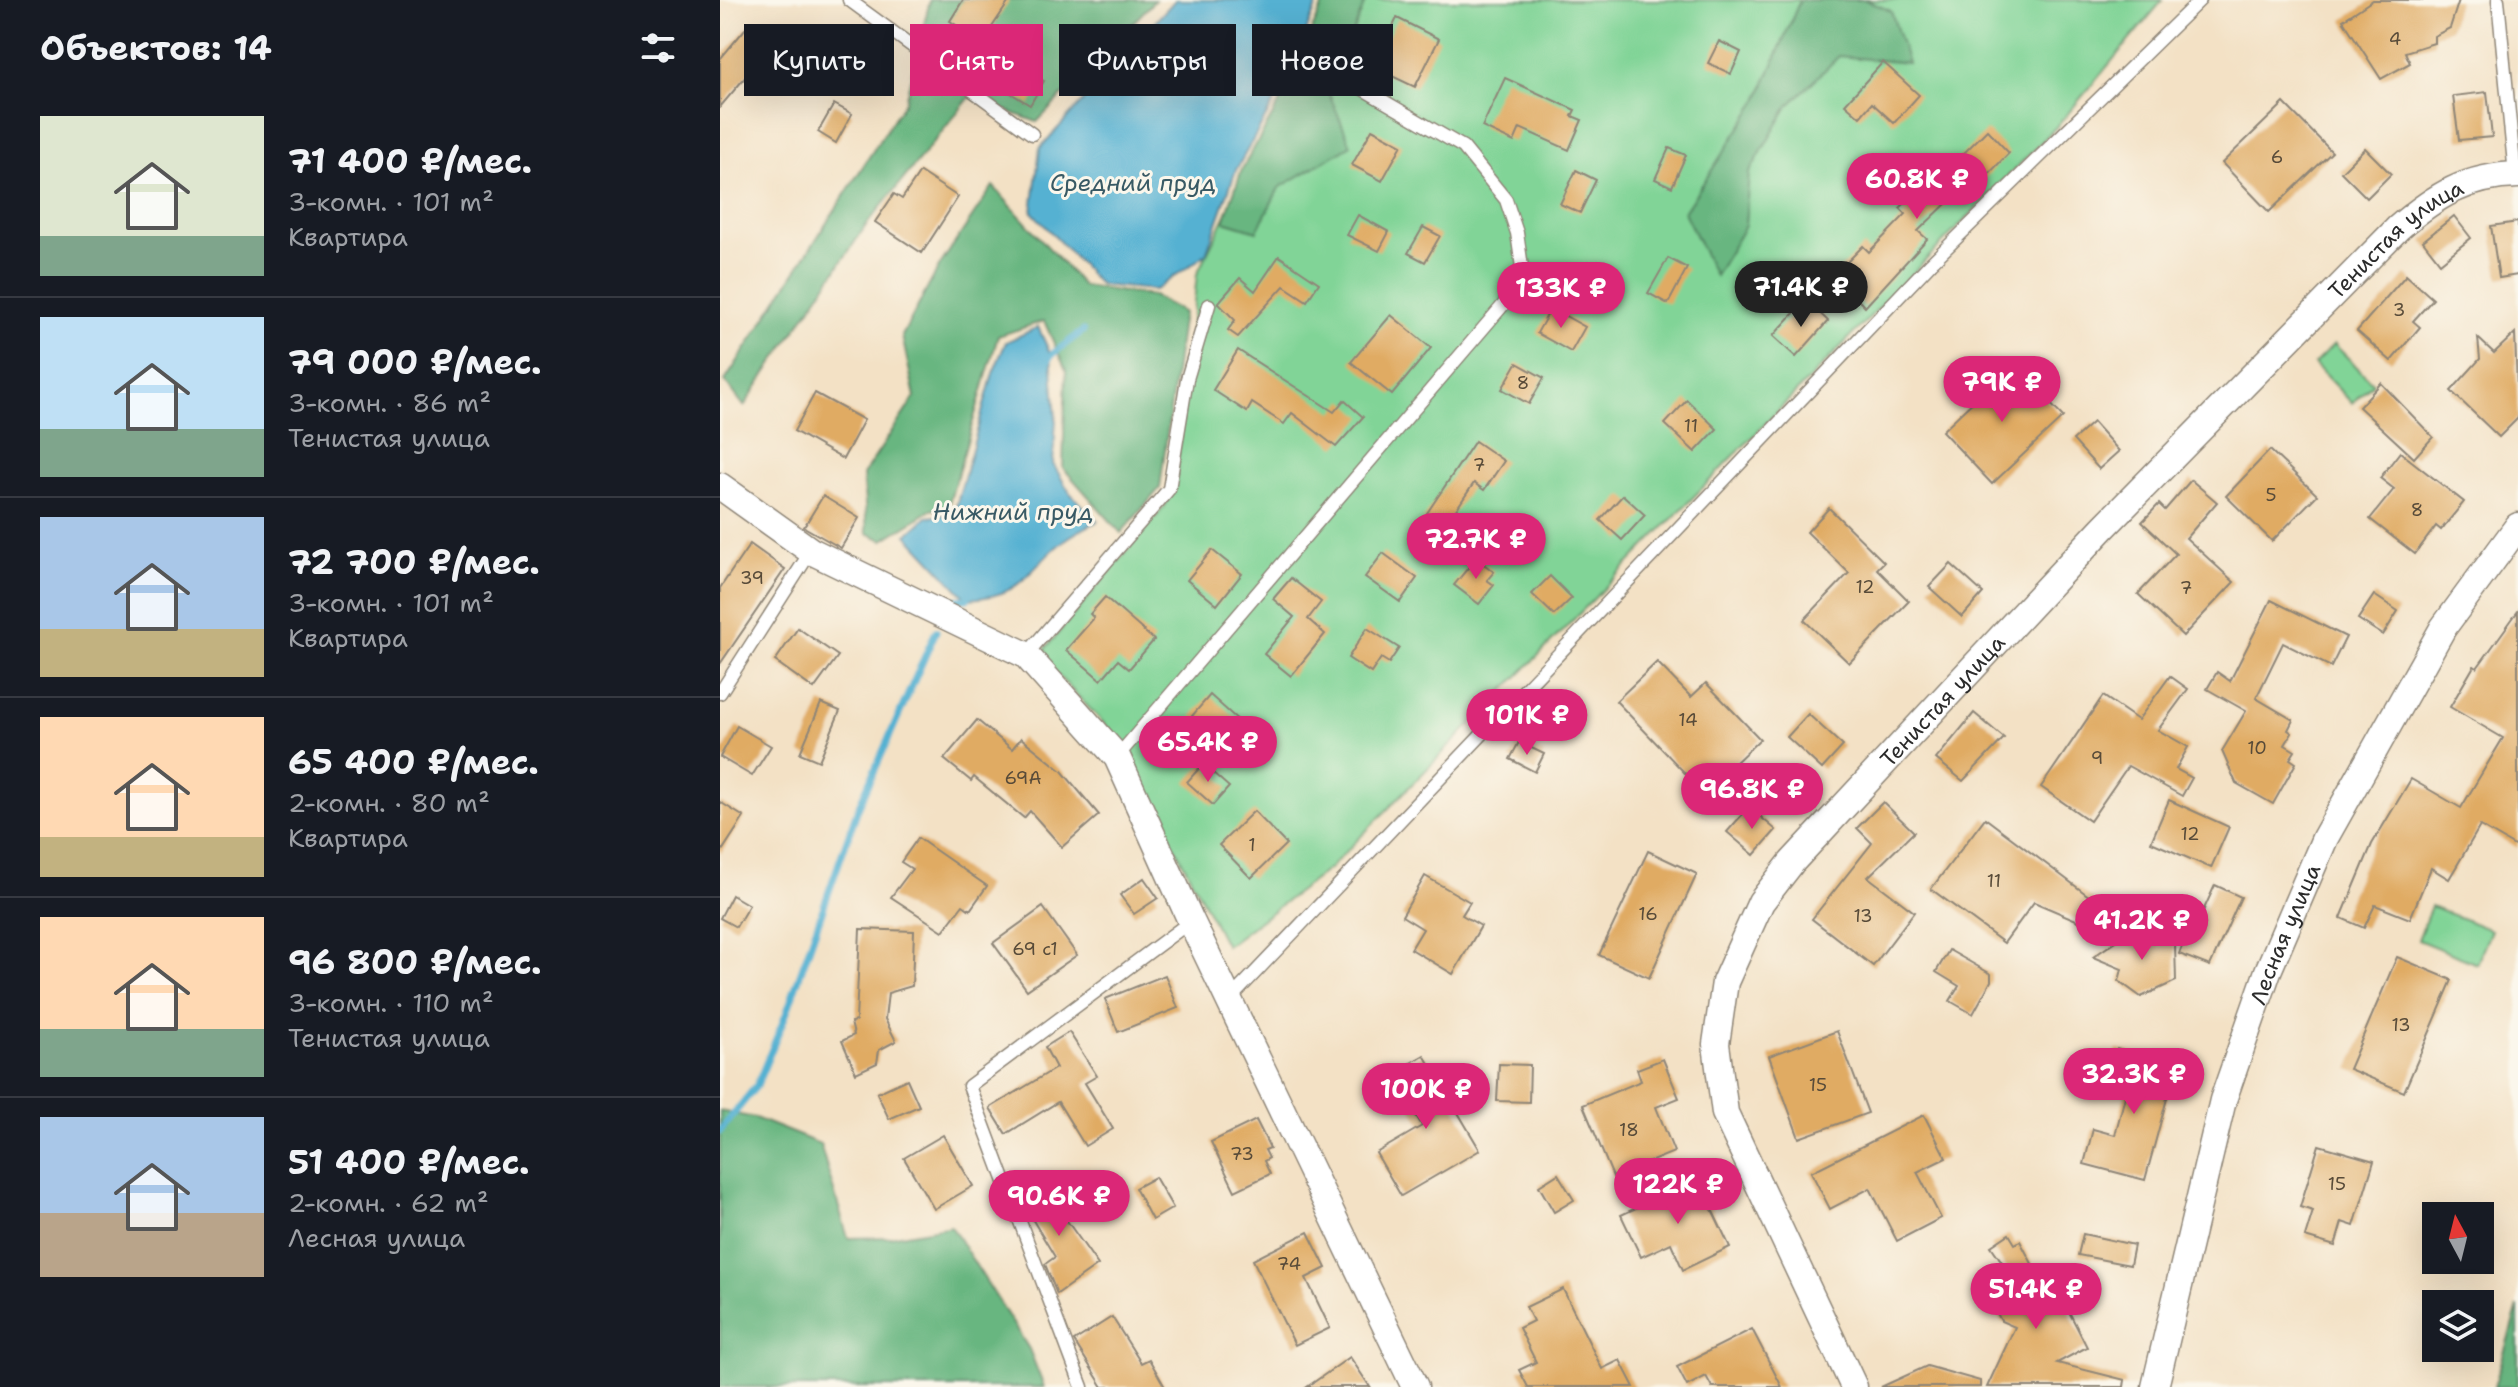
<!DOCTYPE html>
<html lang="ru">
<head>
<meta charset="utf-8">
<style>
	:root { --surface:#171b24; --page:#242831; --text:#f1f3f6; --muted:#9ea1a6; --line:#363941; --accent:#db2777 }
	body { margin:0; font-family:"Shantell Sans",sans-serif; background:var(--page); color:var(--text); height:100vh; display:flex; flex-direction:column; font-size:30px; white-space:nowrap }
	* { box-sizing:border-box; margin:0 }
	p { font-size:26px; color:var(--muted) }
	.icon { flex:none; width:44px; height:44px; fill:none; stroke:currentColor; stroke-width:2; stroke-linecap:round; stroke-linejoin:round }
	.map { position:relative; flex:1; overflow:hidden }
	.sheet { display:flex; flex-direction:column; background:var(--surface); width:720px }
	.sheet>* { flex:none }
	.top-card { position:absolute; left:24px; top:24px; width:760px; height:72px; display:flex; gap:16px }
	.needle { width:52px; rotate:353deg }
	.tools { position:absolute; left:1702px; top:1202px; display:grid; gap:16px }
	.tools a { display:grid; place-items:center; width:72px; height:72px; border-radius:0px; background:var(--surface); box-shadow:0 8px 32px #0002; font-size:40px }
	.price { position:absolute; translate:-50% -68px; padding:0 18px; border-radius:28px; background:var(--accent); color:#fff; font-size:26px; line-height:52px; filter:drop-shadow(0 2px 4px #0008) }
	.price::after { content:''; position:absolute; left:50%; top:48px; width:24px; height:18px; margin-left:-12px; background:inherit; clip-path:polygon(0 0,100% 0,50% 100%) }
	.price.active { background:#222; color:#fff }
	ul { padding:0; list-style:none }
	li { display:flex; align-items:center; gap:24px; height:200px; padding:0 40px }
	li+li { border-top:2px solid var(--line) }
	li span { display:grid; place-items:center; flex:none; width:224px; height:160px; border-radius:0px; color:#555 }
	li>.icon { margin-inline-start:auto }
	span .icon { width:96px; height:96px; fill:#fffc; stroke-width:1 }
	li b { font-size:34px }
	h2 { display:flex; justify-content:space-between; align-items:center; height:96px; padding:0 40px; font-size:34px }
	.pill { padding:0 28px; border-radius:0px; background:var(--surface); box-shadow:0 8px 32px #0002; font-size:28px; line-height:72px }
	.pill.active { background:var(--accent); color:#fff }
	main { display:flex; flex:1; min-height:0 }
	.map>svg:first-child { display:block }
	.green { fill:#81d497; stroke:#568061; stroke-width:2 }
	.forest { fill:#68b680; stroke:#4a7056; stroke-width:2 }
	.water { fill:#54b1d2; stroke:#406e7e; stroke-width:2 }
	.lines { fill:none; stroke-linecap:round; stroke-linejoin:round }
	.stream { stroke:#54b1d2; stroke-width:7 }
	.building { fill:#e0ab64 }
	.lane-casing { stroke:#8f8678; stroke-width:15 }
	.street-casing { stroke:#8f8678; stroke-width:29 }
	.lane { stroke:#fff; stroke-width:12 }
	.street { stroke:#fff; stroke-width:26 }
	.labels { text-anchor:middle; stroke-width:6; stroke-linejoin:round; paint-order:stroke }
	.number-label { font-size:18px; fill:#584b39 }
	.street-label { font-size:22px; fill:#2b2b2b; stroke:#fbf7ec }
	.water-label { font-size:24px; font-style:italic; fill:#395a65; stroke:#fbf7ec }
</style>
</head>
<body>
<main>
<section class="sheet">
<h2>Объектов: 14<svg class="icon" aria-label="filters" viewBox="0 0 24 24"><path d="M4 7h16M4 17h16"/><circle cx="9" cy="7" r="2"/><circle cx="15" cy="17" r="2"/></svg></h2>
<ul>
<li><span style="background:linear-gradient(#dfe7d0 75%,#7fa58c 0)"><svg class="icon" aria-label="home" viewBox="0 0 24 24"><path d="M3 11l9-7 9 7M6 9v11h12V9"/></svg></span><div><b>71 400 ₽/мес.</b><p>3-комн. · 101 m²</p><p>Квартира</p></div></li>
<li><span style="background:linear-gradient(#bfe0f5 70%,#7fa58c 0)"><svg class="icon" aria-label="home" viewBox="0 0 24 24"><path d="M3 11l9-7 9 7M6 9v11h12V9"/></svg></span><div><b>79 000 ₽/мес.</b><p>3-комн. · 86 m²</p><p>Тенистая улица</p></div></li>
<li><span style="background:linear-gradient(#a9c7e8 70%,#c2b280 0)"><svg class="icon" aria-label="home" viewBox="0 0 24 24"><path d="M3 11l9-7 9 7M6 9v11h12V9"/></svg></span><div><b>72 700 ₽/мес.</b><p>3-комн. · 101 m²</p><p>Квартира</p></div></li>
<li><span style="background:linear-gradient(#ffd9b3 75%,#c2b280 0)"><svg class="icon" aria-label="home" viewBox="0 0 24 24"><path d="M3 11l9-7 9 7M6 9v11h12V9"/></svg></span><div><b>65 400 ₽/мес.</b><p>2-комн. · 80 m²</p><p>Квартира</p></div></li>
<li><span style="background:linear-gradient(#ffd9b3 70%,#7fa58c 0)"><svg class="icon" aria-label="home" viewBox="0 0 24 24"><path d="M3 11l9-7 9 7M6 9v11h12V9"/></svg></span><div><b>96 800 ₽/мес.</b><p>3-комн. · 110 m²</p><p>Тенистая улица</p></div></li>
<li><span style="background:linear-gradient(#a9c7e8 60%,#b9a48a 0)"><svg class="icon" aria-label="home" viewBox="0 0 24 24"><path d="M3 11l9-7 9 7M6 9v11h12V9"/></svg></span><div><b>51 400 ₽/мес.</b><p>2-комн. · 62 m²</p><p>Лесная улица</p></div></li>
</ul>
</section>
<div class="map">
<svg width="1798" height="1387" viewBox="0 0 1798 1387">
	<rect width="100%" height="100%" fill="#fbf7ec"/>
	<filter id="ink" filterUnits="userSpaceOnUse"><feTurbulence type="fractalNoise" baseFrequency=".0125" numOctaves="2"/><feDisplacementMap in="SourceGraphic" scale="16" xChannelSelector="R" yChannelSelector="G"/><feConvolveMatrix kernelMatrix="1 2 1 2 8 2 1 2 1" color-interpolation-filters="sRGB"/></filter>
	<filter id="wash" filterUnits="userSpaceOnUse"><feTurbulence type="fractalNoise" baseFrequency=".006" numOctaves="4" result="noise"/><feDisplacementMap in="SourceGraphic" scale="32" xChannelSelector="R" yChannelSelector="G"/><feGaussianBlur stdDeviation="1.8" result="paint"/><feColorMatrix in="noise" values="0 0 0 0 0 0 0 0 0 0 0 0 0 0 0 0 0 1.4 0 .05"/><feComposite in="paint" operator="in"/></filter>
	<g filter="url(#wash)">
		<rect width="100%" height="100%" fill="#f3e1c5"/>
		<g class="green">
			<polygon points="611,0 1443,0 1340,123 610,868 506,946 399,739 319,656 445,506 455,485 477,274"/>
			<polygon points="1614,344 1653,383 1632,403 1594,364"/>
			<polygon points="1711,906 1771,930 1757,964 1698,940"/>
		</g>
		<g class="forest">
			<polygon points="210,0 435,0 317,122 250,97 147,224 24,406 5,381 185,101"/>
			<polygon points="605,0 646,0 609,94 631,145 559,188 537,231 504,221 522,169 562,99"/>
			<polygon points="1080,0 1146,0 1171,11 1188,63 1119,56 1068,106 1029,173 1025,226 995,276 964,212 1038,100"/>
			<polygon points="273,186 363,286 433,296 463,312 440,488 401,533 343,468 346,370 324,321 278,336 228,507 211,510 163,540 147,533 143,475 195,397 182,336 220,265"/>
			<polygon points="0,1111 35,1118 100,1144 128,1238 169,1237 231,1226 309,1349 324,1387 0,1387"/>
			<polygon points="1798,1306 1798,1387 1774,1387"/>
		</g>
		<g class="water">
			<polygon points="455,0 599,0 565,83 516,170 486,254 435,290 380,285 312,212 320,148"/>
			<path d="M318,327l13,28 5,64 -3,45 17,29 28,28c-11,6 -23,11 -33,19 -41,31 -38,56 -98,59l-60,-64 20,-18 27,-3 39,-141 13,-31z"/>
		</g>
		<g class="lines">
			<g class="stream">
				<polyline points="327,363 331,355 363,331"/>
				<polyline points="232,600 247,599 251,592"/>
				<polyline points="0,1131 37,1085 67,1012 138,808 216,631"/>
			</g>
		</g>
		<g id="blocks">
			<g class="building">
				<polygon points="243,0 290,0 262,42 230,21"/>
				<polygon points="1653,0 1739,0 1730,28 1714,36 1714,43 1685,52 1690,63 1661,79 1623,20"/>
				<polygon points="677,18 719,39 695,87 653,67"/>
				<polygon points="26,28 50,48 0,107 0,59"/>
				<polygon points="999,41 1021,52 1011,74 988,63"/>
				<polygon points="283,56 324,81 310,105 269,80"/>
				<polygon points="1163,62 1199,95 1174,123 1152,103 1140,117 1125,104"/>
				<polygon points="785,78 855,110 852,116 862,120 849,150 800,128 794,142 762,127"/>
				<polygon points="1767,92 1772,137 1739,140 1733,96"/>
				<polygon points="1564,103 1612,152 1549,212 1502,163"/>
				<polygon points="114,104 132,114 116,143 98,132"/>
				<polygon points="652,129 682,145 662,181 632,165"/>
				<polygon points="1267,130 1289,153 1259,184 1253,178 1198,231 1207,239 1145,307 1114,275 1143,246 1149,252 1186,214 1180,208 1211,177 1215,182"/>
				<polygon points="949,148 966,155 952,187 935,179"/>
				<polygon points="1645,148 1671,174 1647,198 1621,172"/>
				<polygon points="856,170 876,180 860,213 840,204"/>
				<polygon points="200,172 238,197 202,253 155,222 174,194 182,199"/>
				<polygon points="638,215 669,232 659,251 627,235"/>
				<polygon points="1734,216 1751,238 1720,263 1703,241"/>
				<polygon points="1798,222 1798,275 1779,278 1771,226"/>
				<polygon points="703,227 720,236 705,262 688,253"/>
				<polygon points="559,256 599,283 587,301 564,286 518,337 508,330 515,320 498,303 520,278 535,291"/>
				<polygon points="948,258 967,268 948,304 928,293"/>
				<polygon points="1686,275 1713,299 1693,321 1700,327 1671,361 1637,331"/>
				<polygon points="1086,300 1108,321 1076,357 1053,336"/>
				<polygon points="831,308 865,327 851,352 817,333"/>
				<polygon points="671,315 711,348 672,395 631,362"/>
				<polygon points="1795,333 1798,418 1779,437 1731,391 1760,359 1758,338 1774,353"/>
				<polygon points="518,350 614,412 624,400 643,417 616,447 572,413 564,424 532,403 527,412 493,390"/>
				<polygon points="797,363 824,378 809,404 782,389"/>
				<polygon points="1293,364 1343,417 1272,484 1222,431"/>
				<polygon points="1661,383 1713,437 1694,458 1639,407"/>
				<polygon points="95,393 144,420 123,459 74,431"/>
				<polygon points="967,400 997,429 975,452 945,424"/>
				<polygon points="1373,422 1399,451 1379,469 1353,440"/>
				<polygon points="755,441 784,461 764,490 754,483 721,532 703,519"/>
				<polygon points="1550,450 1597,495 1552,541 1506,496"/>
				<polygon points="1680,452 1744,502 1721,530 1716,526 1695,554 1650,519 1674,489 1660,478"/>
				<polygon points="1471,480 1497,502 1466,538 1514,582 1463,636 1418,594 1456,554 1422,522 1439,504 1445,510"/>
				<polygon points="903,495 925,515 902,540 880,520"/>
				<polygon points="103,496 139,518 121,548 84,527"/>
				<polygon points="1109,508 1164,562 1157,569 1189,601 1129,663 1084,620 1129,573 1087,532"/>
				<polygon points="30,544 65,569 0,664 0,588"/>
				<polygon points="492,550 522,574 497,605 467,580"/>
				<polygon points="663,553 697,578 680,602 645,577"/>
				<polygon points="756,558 774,572 767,580 774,585 759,604 734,585"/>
				<polygon points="1231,564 1263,593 1242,617 1209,587"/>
				<polygon points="830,576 852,598 834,615 812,594"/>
				<polygon points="571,578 601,602 588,619 605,634 571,676 544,654 574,617 553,599"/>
				<polygon points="1654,595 1678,611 1663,635 1638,619"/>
				<polygon points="385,597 434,640 409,669 398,660 381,680 346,650 374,618 370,614"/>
				<polygon points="1551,600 1626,637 1611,667 1563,643 1536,698 1573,720 1568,730 1572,733 1565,745 1575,751 1570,759 1576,763 1553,804 1516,783 1502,751 1526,711 1487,689 1497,672 1510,681"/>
				<polygon points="1798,611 1798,848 1760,826 1729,879 1711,868 1690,919 1655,905 1644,928 1621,918 1652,844 1691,779 1741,808 1783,738 1730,707 1754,666 1757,668"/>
				<polygon points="78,628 118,656 94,689 55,661"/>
				<polygon points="647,628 679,648 669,663 661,658 651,673 628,658"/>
				<polygon points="937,662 971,697 986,683 1040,739 984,793 896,701"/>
				<polygon points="1450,676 1468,689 1438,730 1468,747 1456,769 1472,778 1462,796 1408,766 1370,821 1321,787 1383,696 1418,720"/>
				<polygon points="490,695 519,721 501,742 472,716"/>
				<polygon points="101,703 120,711 99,761 80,753"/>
				<polygon points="1254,713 1284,738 1243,781 1216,759"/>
				<polygon points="1088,714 1123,746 1102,769 1067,737"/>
				<polygon points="257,720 292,749 301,738 342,771 379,815 342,847 310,811 304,818 254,777 251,781 224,759"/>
				<polygon points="17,726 51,746 32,776 0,757"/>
				<polygon points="799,742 824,754 815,772 790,759"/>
				<polygon points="483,764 509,787 493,805 467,782"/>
				<polygon points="1449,800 1509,827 1491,868 1431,842"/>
				<polygon points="0,802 24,817 0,854"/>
				<polygon points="1163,802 1194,832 1148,877 1194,912 1153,966 1092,919 1152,843 1137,828"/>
				<polygon points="1029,807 1056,830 1034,855 1007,832"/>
				<polygon points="534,811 566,844 531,878 499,845"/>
				<polygon points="1265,818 1374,900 1363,923 1314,902 1284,943 1211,889"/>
				<polygon points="198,838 267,886 250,910 243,905 223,931 171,897 192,869 181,862"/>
				<polygon points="928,851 977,874 929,978 879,955"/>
				<polygon points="705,876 750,902 742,915 761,926 733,974 691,949 703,929 682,916"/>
				<polygon points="424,878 438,898 414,914 400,895"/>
				<polygon points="1495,885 1521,897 1490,966 1459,954 1469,929 1474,931"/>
				<polygon points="12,895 29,905 16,927 0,918"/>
				<polygon points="323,907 357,955 307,990 273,943"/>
				<polygon points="140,929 194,931 192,986 168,993 165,1019 176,1041 159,1050 157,1063 136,1073 122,1041 134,1035 131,1022 136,1021"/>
				<polygon points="1412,930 1455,944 1456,981 1421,997 1399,981 1402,969 1373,957"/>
				<polygon points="1229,950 1271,974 1271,981 1253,1014 1230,1001 1239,986 1216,972"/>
				<polygon points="1677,957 1732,980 1684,1092 1629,1069"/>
				<polygon points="445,975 458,1008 398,1032 385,999"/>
				<polygon points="1117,1031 1148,1113 1079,1138 1049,1056"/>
				<polygon points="349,1032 377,1076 365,1083 393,1129 365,1146 338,1102 286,1134 270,1108 336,1068 325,1047"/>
				<polygon points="1397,1049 1456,1065 1425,1180 1364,1164 1373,1129 1395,1135 1408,1085 1389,1080"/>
				<polygon points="704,1055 760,1150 681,1196 656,1153 702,1126 672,1074"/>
				<polygon points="943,1059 959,1098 936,1107 954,1152 893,1177 863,1105 921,1081 917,1069"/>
				<polygon points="779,1064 810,1065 809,1102 777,1101"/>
				<polygon points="187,1079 199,1106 169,1119 157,1093"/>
				<polygon points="1204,1115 1226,1158 1197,1172 1221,1218 1177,1241 1150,1188 1110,1209 1091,1172"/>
				<polygon points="536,1120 550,1148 545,1150 549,1158 544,1161 550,1174 515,1191 491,1142"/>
				<polygon points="223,1135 253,1186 214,1209 184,1158"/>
				<polygon points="1599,1145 1654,1161 1634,1226 1622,1222 1615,1246 1585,1237 1593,1211 1580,1207"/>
				<polygon points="838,1174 854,1200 834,1212 819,1186"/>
				<polygon points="435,1177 453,1208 432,1220 415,1188"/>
				<polygon points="332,1182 353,1213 345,1218 378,1265 337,1294 325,1264 335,1257 302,1202"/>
				<polygon points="972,1182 979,1182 1010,1247 963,1270 951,1243 921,1257 901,1215"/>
				<polygon points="588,1232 606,1268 586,1278 610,1328 575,1345 533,1260"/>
				<polygon points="1289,1234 1295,1244 1300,1241 1335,1307 1344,1302 1367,1347 1337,1363 1405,1380 1404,1387 1267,1387 1295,1327 1281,1321 1266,1292 1293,1278 1271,1246"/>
				<polygon points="1363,1234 1414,1245 1410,1265 1358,1255"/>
				<polygon points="843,1289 882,1369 900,1360 914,1387 808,1387 799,1370 816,1362 799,1328 813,1321 806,1307"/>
				<polygon points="392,1317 421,1363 429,1359 445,1387 383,1387 354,1341"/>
				<polygon points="1032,1329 1062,1387 992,1387 986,1376 967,1386 957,1367"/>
				<polygon points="630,1357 650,1387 587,1387 617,1366"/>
				<polygon points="1207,1366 1260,1381 1260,1387 1161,1387"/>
			</g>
		</g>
	</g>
	<g filter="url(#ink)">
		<use href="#blocks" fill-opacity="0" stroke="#8f8678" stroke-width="2"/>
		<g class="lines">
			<g class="lane-casing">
				<g id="lane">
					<polyline points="129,0 312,134"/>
					<polyline points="1778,0 1795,175"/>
					<polyline points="306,655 449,489 467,379 489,305"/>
					<polyline points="0,693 91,551"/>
					<polyline points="397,757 784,304 802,267 797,233 786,200 743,147 610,70"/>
					<polyline points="510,999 1211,263 1480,0"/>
					<polyline points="362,1387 249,1086 471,921"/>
				</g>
			</g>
			<g class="street-casing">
				<g id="street">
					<polyline points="0,486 91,551 306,655 397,757 471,921 695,1387"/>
					<path id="s1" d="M1134,1387l-129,-274 -9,-69 9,-62 36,-80 31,-40 310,-333 296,-301c37,-32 69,-52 120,-53"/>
					<path id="s2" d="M1435,1387l68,-287 45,-129 57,-133 118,-210 75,-102"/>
				</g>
			</g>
			<use href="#lane" class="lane"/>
			<use href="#street" class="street"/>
		</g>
	</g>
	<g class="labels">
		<g class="number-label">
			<text x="1675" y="45">4</text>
			<text x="1557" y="163">6</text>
			<text x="1679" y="316">3</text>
			<text x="803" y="389">8</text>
			<text x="971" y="432">11</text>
			<text x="759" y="471">7</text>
			<text x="1551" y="501">5</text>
			<text x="1697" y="516">8</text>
			<text x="32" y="584">39</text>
			<text x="1145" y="593">12</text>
			<text x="1466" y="594">7</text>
			<text x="968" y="726">14</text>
			<text x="1537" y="754">10</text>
			<text x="1377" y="764">9</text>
			<text x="303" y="784">69А</text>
			<text x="1470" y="840">12</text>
			<text x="532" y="851">1</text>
			<text x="1274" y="887">11</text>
			<text x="928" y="920">16</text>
			<text x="1143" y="922">13</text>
			<text x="315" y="955">69 с1</text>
			<text x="1681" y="1031">13</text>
			<text x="1098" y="1091">15</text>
			<text x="909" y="1136">18</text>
			<text x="522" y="1160">73</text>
			<text x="1617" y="1190">15</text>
			<text x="569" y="1270">74</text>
		</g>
		<g class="street-label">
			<text dy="8" stroke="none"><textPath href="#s1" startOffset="1442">Тенистая улица</textPath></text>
			<text dy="8" stroke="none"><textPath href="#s1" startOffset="794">Тенистая улица</textPath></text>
			<text dy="8" stroke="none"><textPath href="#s2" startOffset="472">Лесная улица</textPath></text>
		</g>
		<g class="water-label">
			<text x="413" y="191">Средний пруд</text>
			<text x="293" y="520">Нижний пруд</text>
		</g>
	</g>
</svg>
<div class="tools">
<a><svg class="needle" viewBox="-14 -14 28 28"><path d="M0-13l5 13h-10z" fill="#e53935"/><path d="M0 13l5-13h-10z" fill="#9ea1a6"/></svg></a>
<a><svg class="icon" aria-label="layers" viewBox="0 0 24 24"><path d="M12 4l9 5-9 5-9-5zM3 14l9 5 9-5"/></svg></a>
</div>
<b class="price" style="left:1197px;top:221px">60.8K ₽</b>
<b class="price active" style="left:1081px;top:329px">71.4K ₽</b>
<b class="price" style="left:841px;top:330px">133K ₽</b>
<b class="price" style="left:1282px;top:424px">79K ₽</b>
<b class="price" style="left:756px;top:581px">72.7K ₽</b>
<b class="price" style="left:807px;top:757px">101K ₽</b>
<b class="price" style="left:488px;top:784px">65.4K ₽</b>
<b class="price" style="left:1032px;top:831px">96.8K ₽</b>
<b class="price" style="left:1422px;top:962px">41.2K ₽</b>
<b class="price" style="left:1414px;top:1116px">32.3K ₽</b>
<b class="price" style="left:706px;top:1131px">100K ₽</b>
<b class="price" style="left:958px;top:1226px">122K ₽</b>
<b class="price" style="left:339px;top:1238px">90.6K ₽</b>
<b class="price" style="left:1316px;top:1331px">51.4K ₽</b>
<div class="top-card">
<a class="pill">Купить</a>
<a class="pill active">Снять</a>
<a class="pill">Фильтры</a>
<a class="pill">Новое</a>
</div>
</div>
</main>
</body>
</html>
